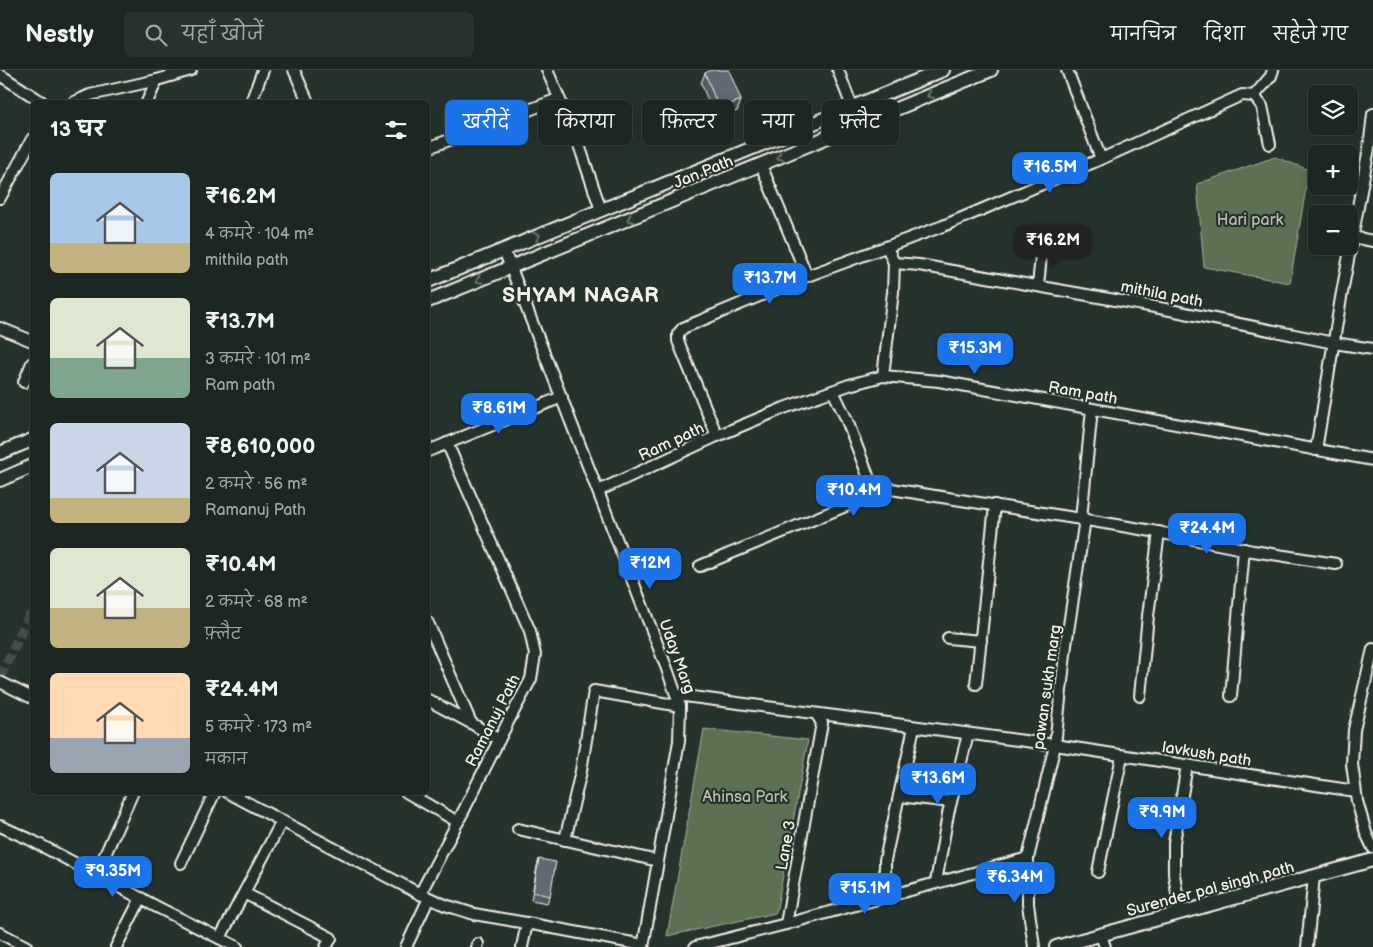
<!DOCTYPE html>
<html lang="hi">
<head>
<meta charset="utf-8">
<style>
	:root { --surface:#1c2622; --page:#29322f; --text:#f1f3f6; --muted:#a0a5a5; --line:#3a4340; --accent:#1a73e8 }
	body { margin:0; font-family:"Balsamiq Sans","Playpen Sans Deva",sans-serif; background:var(--page); color:var(--text); height:100vh; display:flex; flex-direction:column; font-size:19px; white-space:nowrap }
	* { box-sizing:border-box; margin:0 }
	p { font-size:16px; color:var(--muted) }
	.icon { flex:none; width:28px; height:28px; fill:none; stroke:currentColor; stroke-width:2; stroke-linecap:round; stroke-linejoin:round }
	.map { position:relative; flex:1; overflow:hidden }
	.drawer { position:absolute; left:30px; top:30px; width:400px; height:695px; display:flex; flex-direction:column; background:var(--surface); border-radius:8px; box-shadow:0 2px 12px #0003,0 0 0 1px var(--line) }
	.drawer>* { flex:none }
	.banner { position:absolute; left:445px; top:30px; width:475px; height:45px; display:flex; gap:10px }
	.tools { position:absolute; left:1308px; top:15px; display:grid; gap:10px }
	.tools a { display:grid; place-items:center; width:50px; height:50px; border-radius:8px; background:var(--surface); box-shadow:0 2px 12px #0003,0 0 0 1px var(--line); font-size:25px }
	.price { position:absolute; translate:-50% -42px; padding:0 11px; border-radius:10px; background:var(--accent); color:#fff; font-size:16px; line-height:32px; filter:drop-shadow(0 1px 2px #0008) }
	.price::after { content:''; position:absolute; left:50%; top:30px; width:15px; height:11px; margin-left:-8px; background:inherit; clip-path:polygon(0 0,100% 0,50% 100%) }
	.price.selected { background:#222; color:#fff }
	ul { padding:0; list-style:none }
	li { display:flex; align-items:center; gap:15px; height:125px; padding:0 20px }
	li span { display:grid; place-items:center; flex:none; width:140px; height:100px; border-radius:8px; color:#555 }
	li>.icon { margin-inline-start:auto }
	span .icon { width:60px; height:60px; fill:#fffc; stroke-width:1 }
	li b { font-size:21px }
	h2 { display:flex; justify-content:space-between; align-items:center; height:60px; padding:0 20px; font-size:21px }
	.tag { padding:0 18px; border-radius:8px; background:var(--surface); box-shadow:0 2px 12px #0003,0 0 0 1px var(--line); font-size:18px; line-height:45px }
	.tag.selected { background:var(--accent); color:#fff }
	header { display:flex; align-items:center; gap:30px; box-sizing:border-box; height:70px; padding:0 25px; background:var(--surface); border-bottom:1px solid var(--line) }
	header strong { font-size:24px }
	nav { display:flex; gap:28px; margin-inline-start:auto; font-size:18px }
	.search { width:350px; height:45px; background:var(--page); display:flex; align-items:center; gap:12px; box-sizing:border-box; padding:0 18px; border-radius:8px; color:var(--muted); font-size:19px }
	.map>svg:first-child { display:block }
	.green { fill:#5c6f52; stroke:#a8b09d }
	.lines { fill:none; stroke-linecap:round; stroke-linejoin:round }
	.minor-tunnel { stroke:#455049; stroke-width:10; stroke-dasharray:10 5; stroke-linecap:butt }
	.minor-casing { stroke:#f4f1e8; stroke-width:14 }
	.tertiary-casing { stroke:#f4f1e8; stroke-width:16 }
	.minor { stroke:#26332d; stroke-width:10 }
	.tertiary { stroke:#26332d; stroke-width:12 }
	.wall { fill:#525c65; stroke:#f4f1e8 }
	.shaded-wall { fill:#424b52; stroke:#f4f1e8 }
	.building { fill:#5f6b75; stroke:#f4f1e8 }
	.oneway { stroke:#6e766e }
	.labels { text-anchor:middle; stroke-width:4.5; stroke-linejoin:round; paint-order:stroke }
	.street-label { font-size:16px; fill:#f4f1e8; stroke:#26332d }
	.park-label { font-size:16px; fill:#b7bdac; stroke:#26332d }
	.district-label { font-size:21px; font-weight:bold; letter-spacing:1px; fill:#f4f1e8; stroke:#26332d }
</style>
</head>
<body>
<header>
<strong>Nestly</strong>
<div class="search"><svg class="icon" aria-label="search" viewBox="0 0 24 24"><circle cx="10" cy="10" r="6"/><path d="M15 15l6 6"/></svg>यहाँ खोजें</div>
<nav><a>मानचित्र</a><a>दिशा</a><a>सहेजे गए</a></nav>
</header>
<div class="map">
<svg width="1373" height="877" viewBox="0 0 1373 877">
	<rect width="100%" height="100%" fill="#26332d"/>
	<filter id="ink" filterUnits="userSpaceOnUse"><feTurbulence type="fractalNoise" baseFrequency=".02" numOctaves="2"/><feDisplacementMap in="SourceGraphic" scale="10" xChannelSelector="R" yChannelSelector="G"/><feConvolveMatrix kernelMatrix="1 2 1 2 8 2 1 2 1" color-interpolation-filters="sRGB"/></filter>
	<g filter="url(#ink)">
		<g class="green">
			<polygon points="1275,87 1309,100 1290,213 1204,197 1197,114"/>
			<polygon points="704,659 808,670 776,843 667,866"/>
		</g>
		<g class="lines">
			<polyline class="minor-tunnel" points="0,607 32,540"/>
			<g class="minor-casing">
				<g id="minor">
					<polyline points="294,0 308,32"/>
					<polyline points="547,0 578,72 601,140"/>
					<polyline points="838,0 852,37"/>
					<polyline points="1067,0 1101,89"/>
					<polyline points="0,5 42,32"/>
					<polyline points="1254,26 1271,6 1273,0"/>
					<polyline points="74,32 90,25 157,10 191,0"/>
					<polyline points="147,32 157,10"/>
					<polyline points="251,32 263,0"/>
					<polyline points="428,78 558,29"/>
					<polyline points="0,128 32,69"/>
					<polyline points="1352,167 1373,171"/>
					<polyline points="504,180 667,599 680,636 679,671 643,877"/>
					<polyline points="894,193 919,195 1160,238 1334,273 1373,279"/>
					<polyline points="807,206 943,156 1101,89 1242,25 1254,26 1262,36 1270,74"/>
					<polyline points="1038,216 1042,176"/>
					<polyline points="0,258 32,271"/>
					<polyline points="883,306 893,222 894,193 887,177"/>
					<polyline points="24,312 32,293"/>
					<polyline points="717,366 678,271 678,264 683,258 807,206 761,95"/>
					<polyline points="1316,380 1341,228 1369,78 1373,44"/>
					<polyline points="428,381 562,327"/>
					<polyline points="598,421 717,366 784,338 849,315 883,306 939,311 1373,390"/>
					<polyline points="875,424 891,419 1081,449 1092,339"/>
					<polyline points="1081,449 1152,461 1253,481 1336,494"/>
					<polyline points="700,496 875,424 846,348 833,321"/>
					<polyline points="428,553 471,653"/>
					<polyline points="948,568 981,571"/>
					<polyline points="1373,579 1354,660 1352,694 1357,731 1366,763 1373,778"/>
					<polyline points="0,612 32,628"/>
					<polyline points="976,614 995,435"/>
					<polyline points="677,625 1055,675 1355,721"/>
					<polyline points="1140,626 1148,546 1159,462"/>
					<polyline points="1231,626 1244,479"/>
					<polyline points="428,630 471,653 499,670"/>
					<polyline points="227,722 420,824 445,835 474,844 532,854 643,875"/>
					<polyline points="406,722 458,752"/>
					<polyline points="899,726 951,732"/>
					<polyline points="0,756 29,769 157,837 237,877"/>
					<polyline points="518,759 658,791"/>
					<polyline points="565,770 581,701 594,621 680,636"/>
					<polyline points="181,793 215,722"/>
					<polyline points="1098,802 1122,686"/>
					<polyline points="96,805 133,722"/>
					<polyline points="936,812 948,744 968,664"/>
					<polyline points="244,823 331,868 326,877"/>
					<polyline points="420,824 464,740 508,652 531,609 535,585 530,561 447,373"/>
					<polyline points="885,826 885,790 914,657"/>
					<polyline points="1180,843 1174,804 1174,773 1187,695"/>
					<polyline points="786,854 822,653 817,645"/>
					<polyline points="0,863 27,877"/>
					<polyline points="1101,865 1105,877"/>
					<polyline points="220,868 282,751"/>
					<polyline points="116,877 141,828"/>
					<polyline points="406,877 429,828"/>
					<polyline points="477,877 478,874"/>
					<polyline points="522,877 527,853"/>
					<polyline points="695,877 786,854 1028,788"/>
					<polyline points="1034,877 1028,834 1028,788 1055,675 1066,575 1085,449"/>
					<polyline points="1307,877 1314,806"/>
				</g>
			</g>
			<g class="tertiary-casing">
				<g id="tertiary">
					<polyline points="428,211 943,0"/>
					<polyline points="428,231 991,0"/>
					<polyline points="0,383 32,370"/>
					<polyline points="0,410 32,396"/>
					<polyline points="1056,877 1373,790"/>
				</g>
			</g>
			<use href="#minor" class="minor"/>
			<use href="#tertiary" class="tertiary"/>
		</g>
		<g class="wall">
			<polygon points="705,3 741,30 737,41 715,49 701,13"/>
			<polygon points="539,789 550,826 547,833 531,830 537,796"/>
		</g>
		<polygon class="shaded-wall" points="741,30 737,41 715,49 719,39"/>
		<g class="building">
			<polygon points="711,0 729,0 741,30 719,39 705,3"/>
			<polygon points="539,789 556,792 550,826 533,822"/>
		</g>
		<defs><path id="oneway-chevron" d="M-2-3.5L2.5 0L-2 3.5" fill="none" stroke-width="1.6" stroke-linecap="round" stroke-linejoin="round" transform="scale(1.25)"/></defs>
		<g class="oneway">
			<use href="#oneway-chevron" transform="translate(930 25) rotate(158)"/>
			<use href="#oneway-chevron" transform="translate(780 87) rotate(158)"/>
			<use href="#oneway-chevron" transform="translate(630 149) rotate(158)"/>
			<use href="#oneway-chevron" transform="translate(537 166) rotate(-22)"/>
			<use href="#oneway-chevron" transform="translate(479 210) rotate(158)"/>
		</g>
	</g>
	<g class="labels">
		<g class="street-label">
			<text transform="translate(703 101) rotate(-22)" y="6">Jan Path</text>
			<text transform="translate(1162 223) rotate(11)" y="6">mithila path</text>
			<text transform="translate(1083 322) rotate(10)" y="6">Ram path</text>
			<text transform="translate(671 371) rotate(-25)" y="6">Ram path</text>
			<text transform="translate(678 586) rotate(70)" y="6">Uday Marg</text>
			<text transform="translate(1046 617) rotate(-82)" y="6">pawan sukh marg</text>
			<text transform="translate(492 650) rotate(-63)" y="6">Ramanuj Path</text>
			<text transform="translate(1207 683) rotate(9)" y="6">lavkush path</text>
			<text transform="translate(785 775) rotate(-80)" y="6">Lane 3</text>
			<text transform="translate(1210 818) rotate(-15)" y="6">Surender pal singh path</text>
		</g>
		<g class="park-label">
			<text x="1250" y="155">Hari park</text>
			<text x="745" y="732">Ahinsa Park</text>
		</g>
		<g class="district-label">
			<text x="581" y="232">SHYAM NAGAR</text>
		</g>
	</g>
</svg>
<div class="tools">
<a><svg class="icon" aria-label="layers" viewBox="0 0 24 24"><path d="M12 4l9 5-9 5-9-5zM3 14l9 5 9-5"/></svg></a>
<a>+</a>
<a>−</a>
</div>
<b class="price" style="left:1050px;top:124px">₹16.5M</b>
<b class="price selected" style="left:1053px;top:197px">₹16.2M</b>
<b class="price" style="left:770px;top:235px">₹13.7M</b>
<b class="price" style="left:975px;top:305px">₹15.3M</b>
<b class="price" style="left:499px;top:365px">₹8.61M</b>
<b class="price" style="left:854px;top:447px">₹10.4M</b>
<b class="price" style="left:1207px;top:485px">₹24.4M</b>
<b class="price" style="left:650px;top:520px">₹12M</b>
<b class="price" style="left:938px;top:735px">₹13.6M</b>
<b class="price" style="left:1162px;top:769px">₹9.9M</b>
<b class="price" style="left:113px;top:828px">₹9.35M</b>
<b class="price" style="left:1015px;top:834px">₹6.34M</b>
<b class="price" style="left:865px;top:845px">₹15.1M</b>
<div class="banner">
<a class="tag selected">खरीदें</a>
<a class="tag">किराया</a>
<a class="tag">फ़िल्टर</a>
<a class="tag">नया</a>
<a class="tag">फ़्लैट</a>
</div>
<section class="drawer">
<h2>13 घर<svg class="icon" aria-label="filters" viewBox="0 0 24 24"><path d="M4 7h16M4 17h16"/><circle cx="9" cy="7" r="2"/><circle cx="15" cy="17" r="2"/></svg></h2>
<ul>
<li><span style="background:linear-gradient(#a9c7e8 70%,#c2b280 0)"><svg class="icon" aria-label="home" viewBox="0 0 24 24"><path d="M3 11l9-7 9 7M6 9v11h12V9"/></svg></span><div><b>₹16.2M</b><p>4 कमरे · 104 m²</p><p>mithila path</p></div></li>
<li><span style="background:linear-gradient(#dfe7d0 60%,#7fa58c 0)"><svg class="icon" aria-label="home" viewBox="0 0 24 24"><path d="M3 11l9-7 9 7M6 9v11h12V9"/></svg></span><div><b>₹13.7M</b><p>3 कमरे · 101 m²</p><p>Ram path</p></div></li>
<li><span style="background:linear-gradient(#c9d6e8 75%,#c2b280 0)"><svg class="icon" aria-label="home" viewBox="0 0 24 24"><path d="M3 11l9-7 9 7M6 9v11h12V9"/></svg></span><div><b>₹8,610,000</b><p>2 कमरे · 56 m²</p><p>Ramanuj Path</p></div></li>
<li><span style="background:linear-gradient(#dfe7d0 60%,#c2b280 0)"><svg class="icon" aria-label="home" viewBox="0 0 24 24"><path d="M3 11l9-7 9 7M6 9v11h12V9"/></svg></span><div><b>₹10.4M</b><p>2 कमरे · 68 m²</p><p>फ़्लैट</p></div></li>
<li><span style="background:linear-gradient(#ffd9b3 65%,#9aa5b1 0)"><svg class="icon" aria-label="home" viewBox="0 0 24 24"><path d="M3 11l9-7 9 7M6 9v11h12V9"/></svg></span><div><b>₹24.4M</b><p>5 कमरे · 173 m²</p><p>मकान</p></div></li>
</ul>
</section>
</div>
</body>
</html>
